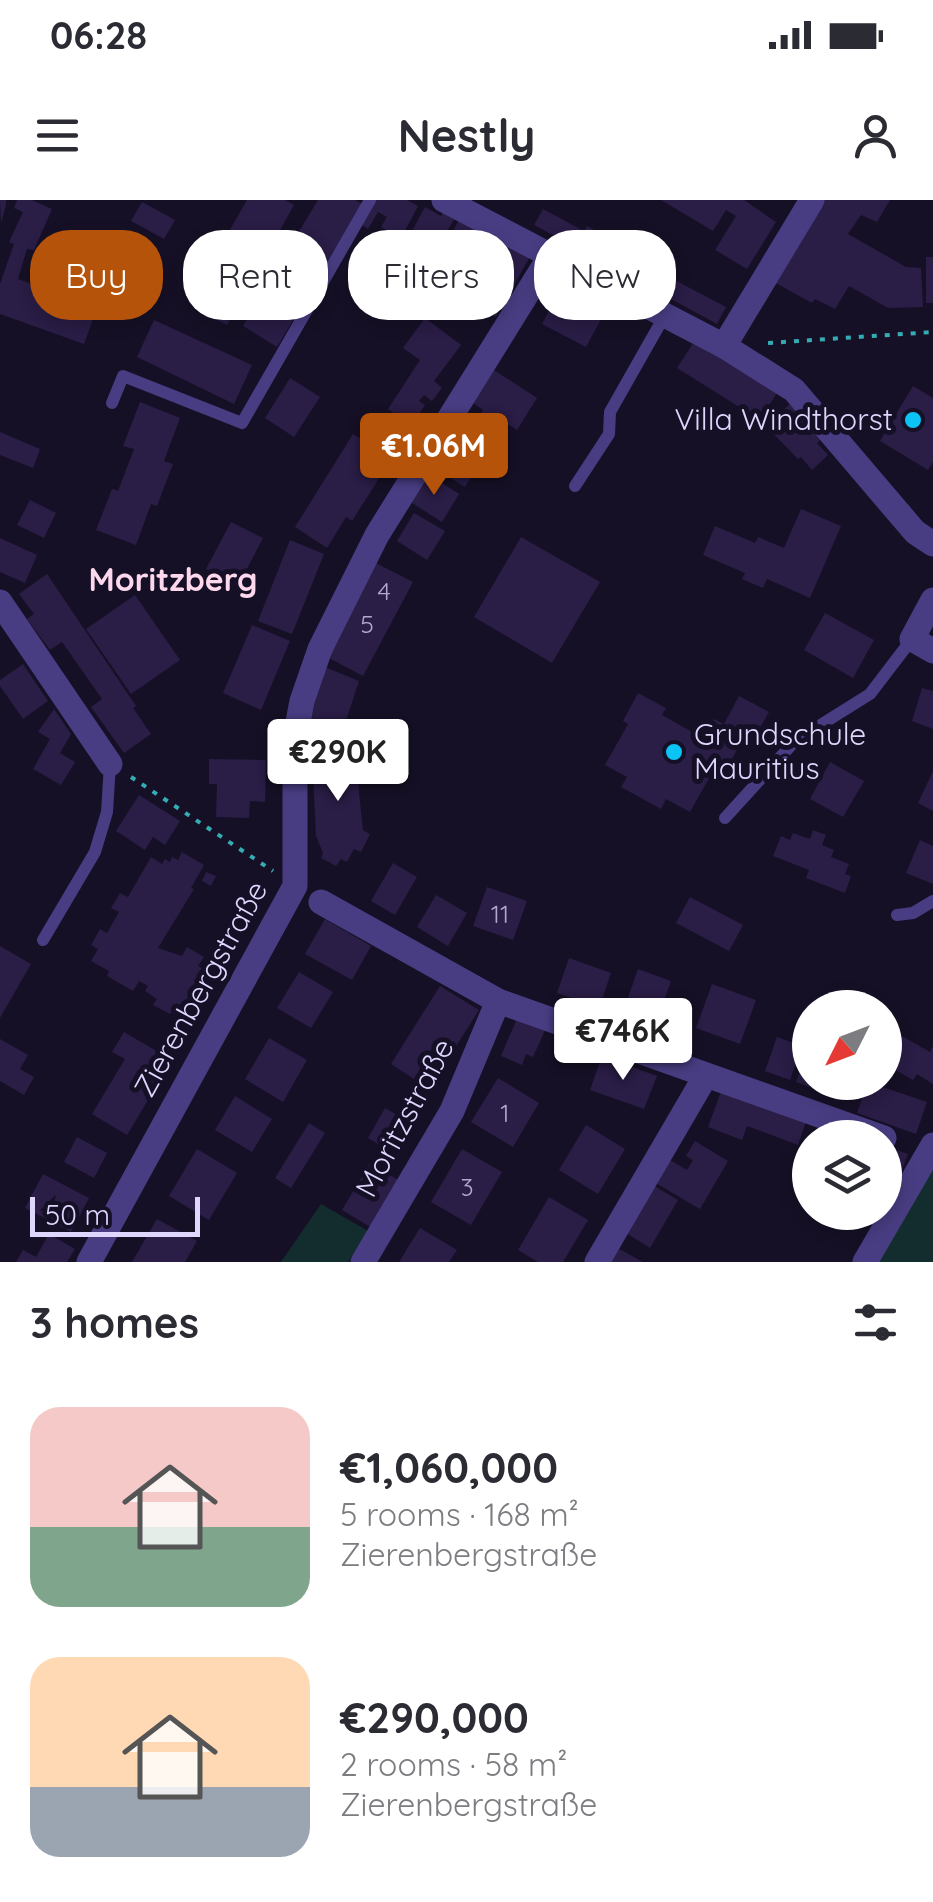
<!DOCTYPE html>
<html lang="en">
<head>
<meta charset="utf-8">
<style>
	:root { --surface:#fff; --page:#f7f7f7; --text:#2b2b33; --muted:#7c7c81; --accent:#b45309 }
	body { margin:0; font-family:Quicksand,sans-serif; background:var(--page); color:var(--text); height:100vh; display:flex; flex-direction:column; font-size:38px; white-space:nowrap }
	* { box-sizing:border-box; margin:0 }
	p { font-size:32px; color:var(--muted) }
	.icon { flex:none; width:55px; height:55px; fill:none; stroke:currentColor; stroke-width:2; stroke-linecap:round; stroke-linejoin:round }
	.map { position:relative; height:1062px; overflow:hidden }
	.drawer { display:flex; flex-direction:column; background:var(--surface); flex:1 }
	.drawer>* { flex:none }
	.hud { position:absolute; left:30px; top:30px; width:875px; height:90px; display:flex; gap:20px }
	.needle { width:65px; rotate:228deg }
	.controls { position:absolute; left:792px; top:790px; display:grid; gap:20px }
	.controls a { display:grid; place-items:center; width:110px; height:110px; border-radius:50%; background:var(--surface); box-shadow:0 5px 15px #0003; font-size:50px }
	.scale { position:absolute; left:30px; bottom:25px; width:170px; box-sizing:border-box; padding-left:10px; border:5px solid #dfd6fd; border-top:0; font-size:28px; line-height:35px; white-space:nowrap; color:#dfd6fd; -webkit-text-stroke:8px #161026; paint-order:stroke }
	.price { position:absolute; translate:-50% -85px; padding:0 22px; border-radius:10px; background:#fff; color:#222; font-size:32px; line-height:65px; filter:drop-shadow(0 2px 5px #0008) }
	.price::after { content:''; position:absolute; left:50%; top:60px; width:30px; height:22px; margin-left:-15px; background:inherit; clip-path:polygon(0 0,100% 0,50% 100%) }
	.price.on { background:var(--accent); color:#fff }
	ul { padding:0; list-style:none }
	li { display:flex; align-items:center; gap:30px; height:250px; padding:0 30px }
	li span { display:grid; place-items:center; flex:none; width:280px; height:200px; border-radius:30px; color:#555 }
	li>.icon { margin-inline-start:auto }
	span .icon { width:120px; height:120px; fill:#fffc; stroke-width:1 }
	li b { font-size:42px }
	h2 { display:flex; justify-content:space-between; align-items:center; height:120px; padding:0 30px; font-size:42px }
	.tag { padding:0 35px; border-radius:40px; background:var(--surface); box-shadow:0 5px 15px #0003; font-size:35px; line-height:90px }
	.tag.on { background:var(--accent); color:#fff }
	.status { display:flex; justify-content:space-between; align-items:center; height:70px; padding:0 50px; background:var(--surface); direction:ltr }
	.status svg { height:28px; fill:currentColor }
	header { display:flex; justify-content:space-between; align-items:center; height:130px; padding:0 30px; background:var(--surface); font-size:45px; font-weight:700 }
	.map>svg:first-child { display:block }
	.green { fill:#132d2f }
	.building { fill:#2a1d46 }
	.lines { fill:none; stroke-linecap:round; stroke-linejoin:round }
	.path { stroke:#35acb3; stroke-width:4; stroke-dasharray:5 8; stroke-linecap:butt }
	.service { stroke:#483d82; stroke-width:12 }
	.minor { stroke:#483d82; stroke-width:25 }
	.poi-dot { fill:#0bc3f5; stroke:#161026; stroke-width:4 }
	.labels { text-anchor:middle; stroke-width:10; stroke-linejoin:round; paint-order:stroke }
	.number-label { font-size:25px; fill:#b2a8cf }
	.poi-label { font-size:30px; fill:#dfd6fd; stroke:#161026; text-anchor:end }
	.street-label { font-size:30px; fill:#dfd6fd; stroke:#161026 }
	.neighbourhood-label { font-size:32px; font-weight:bold; fill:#fdd8ec; stroke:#161026 }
</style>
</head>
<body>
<div class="status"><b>06:28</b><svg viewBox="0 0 49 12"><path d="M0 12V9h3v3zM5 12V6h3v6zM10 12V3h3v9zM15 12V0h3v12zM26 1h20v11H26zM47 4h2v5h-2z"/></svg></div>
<header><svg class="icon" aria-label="menu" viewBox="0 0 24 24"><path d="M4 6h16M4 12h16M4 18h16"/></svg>Nestly<svg class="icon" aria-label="person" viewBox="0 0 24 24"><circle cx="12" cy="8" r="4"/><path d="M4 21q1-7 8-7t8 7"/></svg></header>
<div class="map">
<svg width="933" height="1062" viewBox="0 0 933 1062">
	<rect width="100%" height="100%" fill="#161026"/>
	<g class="green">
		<polygon points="933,969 933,1062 877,1062"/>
		<polygon points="321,1004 368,1031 348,1062 281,1062"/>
	</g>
	<g class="building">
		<polygon points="0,0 6,0 6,5 1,23"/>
		<polygon points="17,0 32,0 52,9 34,50 27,49 18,79 97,108 84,144 0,114 0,84 14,44 9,42 23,12 14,8"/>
		<polygon points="247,0 285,0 294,5 227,125 196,109 216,72 208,68"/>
		<polygon points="318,0 355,0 362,4 277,147 243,126 278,67 288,72 300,52 290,46"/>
		<polygon points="373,0 407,0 418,6 401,38 381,27 387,17 378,12 368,29 360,24"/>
		<polygon points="661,0 744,0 776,22 747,69 715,50 736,16 726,10 713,31"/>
		<polygon points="819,0 890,0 877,22 861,15 848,34 906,67 921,68 923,107 888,108 849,86 835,109 815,99 812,103 772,81"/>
		<polygon points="142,2 175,20 164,39 131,21"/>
		<polygon points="425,7 441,16 443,12 455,18 434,52 407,40"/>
		<polygon points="543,9 584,31 587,26 618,43 622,36 649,50 652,46 676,59 667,76 726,107 717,124 534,25"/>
		<polygon points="460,18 487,33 467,70 454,64 435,98 426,93 424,98 399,84 414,56 428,63 434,52 440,56"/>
		<polygon points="501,36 532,53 496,117 482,110 506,67 489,58"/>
		<rect x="926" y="57" width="7" height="46"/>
		<polygon points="560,68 613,97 586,147 542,124 553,103 544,98"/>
		<polygon points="425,118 461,145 434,181 442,188 432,201 424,195 419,201 425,205 417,217 412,213 406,222 388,209 420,160 403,148"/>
		<polygon points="154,120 252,165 234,204 137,157"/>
		<polygon points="695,140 778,191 760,220 677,168"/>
		<polygon points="494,170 537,198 517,230 506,223 465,287 432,266 463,217 474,224 483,210 473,203"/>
		<polygon points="290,178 320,197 294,237 265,218"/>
		<polygon points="913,186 933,198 933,262 928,270 880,241"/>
		<polygon points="140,202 180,218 164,261 173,264 157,306 151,304 136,345 96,330 112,289 118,291 134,249 123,246"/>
		<polygon points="791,203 823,237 817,243 828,255 812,270 801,257 798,259 766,226"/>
		<polygon points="0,232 40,249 33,268 0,255"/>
		<polygon points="353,234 392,258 352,321 346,317 327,348 295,327"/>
		<polygon points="426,273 459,294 442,322 409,301"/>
		<polygon points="30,300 56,313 44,338 17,325"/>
		<polygon points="801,309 841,326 810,398 767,379 763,388 742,379 745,373 703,355 715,326 755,343 758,337 784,348"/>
		<polygon points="414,313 445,331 427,360 397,341"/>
		<polygon points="231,322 263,338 238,386 206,369"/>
		<polygon points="521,337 600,382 552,463 474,417"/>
		<polygon points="0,338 37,355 25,383 0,372"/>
		<polygon points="290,340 324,354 292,434 258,421"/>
		<polygon points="376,363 413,382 363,476 327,457"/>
		<polygon points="47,374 136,506 133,508 151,534 124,553 91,507 102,499 67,449 62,442 50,450 27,419 34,414 19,394"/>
		<polygon points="135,395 180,460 131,494 86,429"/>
		<polygon points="825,413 874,440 853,478 804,450"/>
		<polygon points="252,425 290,441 261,510 223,493"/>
		<polygon points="23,464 48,501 23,519 0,486 0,480"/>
		<polygon points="325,467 359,481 340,539 325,534 322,542 303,534"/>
		<polygon points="922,488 933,491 933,529 912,521"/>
		<polygon points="638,493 666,508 662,515 703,538 714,519 724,524 739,496 769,512 753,540 745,536 721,578 712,573 690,612 666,599 661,609 621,587 627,577 605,565 628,524 623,521"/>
		<polygon points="54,509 71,534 60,553 75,562 61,585 33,569 50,539 38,532"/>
		<polygon points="327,547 345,547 346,554 363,554 364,576 358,577 359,593 363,630 370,634 361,652 354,649 347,662 341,659 336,666 321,658 323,653 316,636 312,555 327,553"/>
		<polygon points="209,559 266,560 265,602 250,601 249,618 216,617 217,584 209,584"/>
		<polygon points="830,562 864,581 843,617 810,599"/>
		<polygon points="933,571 933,611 918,603"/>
		<polygon points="139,595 180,621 165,645 153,637 145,650 116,631"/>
		<polygon points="813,630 826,635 822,645 834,650 831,657 849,664 845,674 851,676 845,693 806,678 809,670 773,656 781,636 790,640 793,633 810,639"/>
		<polygon points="920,640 933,646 933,684 906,673"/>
		<polygon points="182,652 204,665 191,688 194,689 158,748 182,756 187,747 204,757 198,766 211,773 187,816 173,808 170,814 153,805 157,799 145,791 148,786 139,781 133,791 107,776 109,771 91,761 98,749 91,745 100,729 107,733 119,712 111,708 120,693 128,697 151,657 162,664 165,659 170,662 172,657 178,660"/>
		<polygon points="393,663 417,677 395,715 371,701"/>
		<polygon points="206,672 216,676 211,686 202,681"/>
		<polygon points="487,687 527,701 513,740 473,726"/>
		<polygon points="436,695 467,713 448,746 417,727"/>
		<polygon points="690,697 743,725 729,751 676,723"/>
		<polygon points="325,719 371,746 352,780 305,754"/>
		<polygon points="0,746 31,764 0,818"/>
		<polygon points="569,758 611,773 599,808 557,793"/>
		<polygon points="638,769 671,781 656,824 623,812"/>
		<polygon points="299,772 333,792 311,828 277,808"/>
		<polygon points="712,784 756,800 740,844 696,828"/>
		<polygon points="440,786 479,810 429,889 391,864"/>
		<polygon points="518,816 546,828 533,857 526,854 522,865 501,856"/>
		<polygon points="893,831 930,852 933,846 933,884 917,874 913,880 885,864 885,845"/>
		<polygon points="124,832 172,860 127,935 92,914 125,859 112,852"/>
		<polygon points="777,837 802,846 790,880 765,871"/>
		<polygon points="269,838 307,860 283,902 245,879"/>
		<polygon points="0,839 28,855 20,869 34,877 24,895 0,881"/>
		<polygon points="806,854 810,856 810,882 850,882 844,900 796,882"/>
		<polygon points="602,856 657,876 644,909 590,890"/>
		<polygon points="498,878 539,903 513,947 471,922"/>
		<polygon points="868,882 927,902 916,934 857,913"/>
		<polygon points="722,889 807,919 798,945 747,926 742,940 708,927"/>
		<polygon points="235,896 272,919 252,952 215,930"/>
		<polygon points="385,908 416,926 398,956 368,938"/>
		<polygon points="821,922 845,931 843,938 816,938"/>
		<polygon points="309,923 325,933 291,988 275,978"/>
		<polygon points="586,925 625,949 598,994 559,970"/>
		<polygon points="77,937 107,953 94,978 64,962"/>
		<polygon points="695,941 728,961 700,1009 654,982 668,959 687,970 693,960 686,956"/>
		<polygon points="885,946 908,954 898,981 885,977"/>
		<polygon points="197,949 237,973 209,1020 169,996"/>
		<polygon points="462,949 502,972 471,1025 431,1002"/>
		<polygon points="370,963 400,981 372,1028 342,1010"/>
		<polygon points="43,974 89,998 71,1032 25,1008"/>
		<polygon points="651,984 678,1000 650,1048 623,1031"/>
		<polygon points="549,997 588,1020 563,1062 538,1062 518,1050"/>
		<polygon points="157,1019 197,1041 185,1062 132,1062"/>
		<polygon points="420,1028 457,1050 449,1062 399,1062"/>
		<polygon points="49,1034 75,1049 67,1062 16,1062 23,1050 36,1057"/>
		<polygon points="614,1046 643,1062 605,1062"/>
	</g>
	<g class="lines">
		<g class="path">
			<polyline points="768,143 933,132"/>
			<polyline points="131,577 273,671"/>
		</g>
		<g class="service">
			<polyline points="112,203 123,176 242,223 370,0"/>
			<polyline points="575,286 609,234 610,212 665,115"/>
			<polyline points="725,618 795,541 870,494 912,439"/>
			<polyline points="897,715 913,713 933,701"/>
			<polyline points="43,740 95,652 107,612 110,564"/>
		</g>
		<g class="minor">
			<polyline points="444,0 724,146 794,190 915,332 933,344"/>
			<polyline points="724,146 812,0"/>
			<polyline points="933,400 912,439 933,451"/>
			<polyline points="0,402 110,564"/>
			<polyline points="321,702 498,801 884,938"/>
			<polyline points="89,1062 295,686 295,538 302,501 320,449 377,335 551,55"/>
			<polyline points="363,1062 452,911 498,801"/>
			<polyline points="597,1062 705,877"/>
			<polyline points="865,1062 933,945"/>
		</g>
	</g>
	<g class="poi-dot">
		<circle cx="913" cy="220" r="10"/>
		<circle cx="674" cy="552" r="10"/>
	</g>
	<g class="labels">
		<g class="number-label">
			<text x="384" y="400">4</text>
			<text x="367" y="433">5</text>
			<text x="500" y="723">11</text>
			<text x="505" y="922">1</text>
			<text x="467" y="996">3</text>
		</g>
		<g class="poi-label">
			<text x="893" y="230">Villa Windthorst</text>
			<text x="694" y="545" text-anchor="start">Grundschule<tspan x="694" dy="34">Mauritius</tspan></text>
		</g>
		<g class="street-label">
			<text transform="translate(201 789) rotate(-61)" y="10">Zierenbergstraße</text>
			<text transform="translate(405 918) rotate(-62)" y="10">Moritzstraße</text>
		</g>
		<g class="neighbourhood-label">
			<text x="173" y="391">Moritzberg</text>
		</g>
	</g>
</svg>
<div class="controls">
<a><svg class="needle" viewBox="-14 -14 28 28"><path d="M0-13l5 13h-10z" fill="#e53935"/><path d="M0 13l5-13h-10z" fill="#7c7c81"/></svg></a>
<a><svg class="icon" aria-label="layers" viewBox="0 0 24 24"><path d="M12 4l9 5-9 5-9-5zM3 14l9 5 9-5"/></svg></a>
</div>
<div class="scale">50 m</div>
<b class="price on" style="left:434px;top:298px">€1.06M</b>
<b class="price" style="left:338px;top:604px">€290K</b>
<b class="price" style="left:623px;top:883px">€746K</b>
<div class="hud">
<a class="tag on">Buy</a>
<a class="tag">Rent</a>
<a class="tag">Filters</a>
<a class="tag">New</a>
</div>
</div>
<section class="drawer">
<h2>3 homes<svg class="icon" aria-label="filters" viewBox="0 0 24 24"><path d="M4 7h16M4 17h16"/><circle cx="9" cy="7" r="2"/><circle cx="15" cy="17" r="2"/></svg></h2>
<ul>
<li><span style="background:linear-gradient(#f6c9c9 60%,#7fa58c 0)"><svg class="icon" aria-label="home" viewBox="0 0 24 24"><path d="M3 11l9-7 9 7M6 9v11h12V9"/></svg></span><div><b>€1,060,000</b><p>5 rooms · 168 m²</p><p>Zierenbergstraße</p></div></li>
<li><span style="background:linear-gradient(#ffd9b3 65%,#9aa5b1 0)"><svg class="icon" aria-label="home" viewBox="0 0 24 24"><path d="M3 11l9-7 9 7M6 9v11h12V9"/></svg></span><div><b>€290,000</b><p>2 rooms · 58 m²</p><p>Zierenbergstraße</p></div></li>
</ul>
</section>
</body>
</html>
